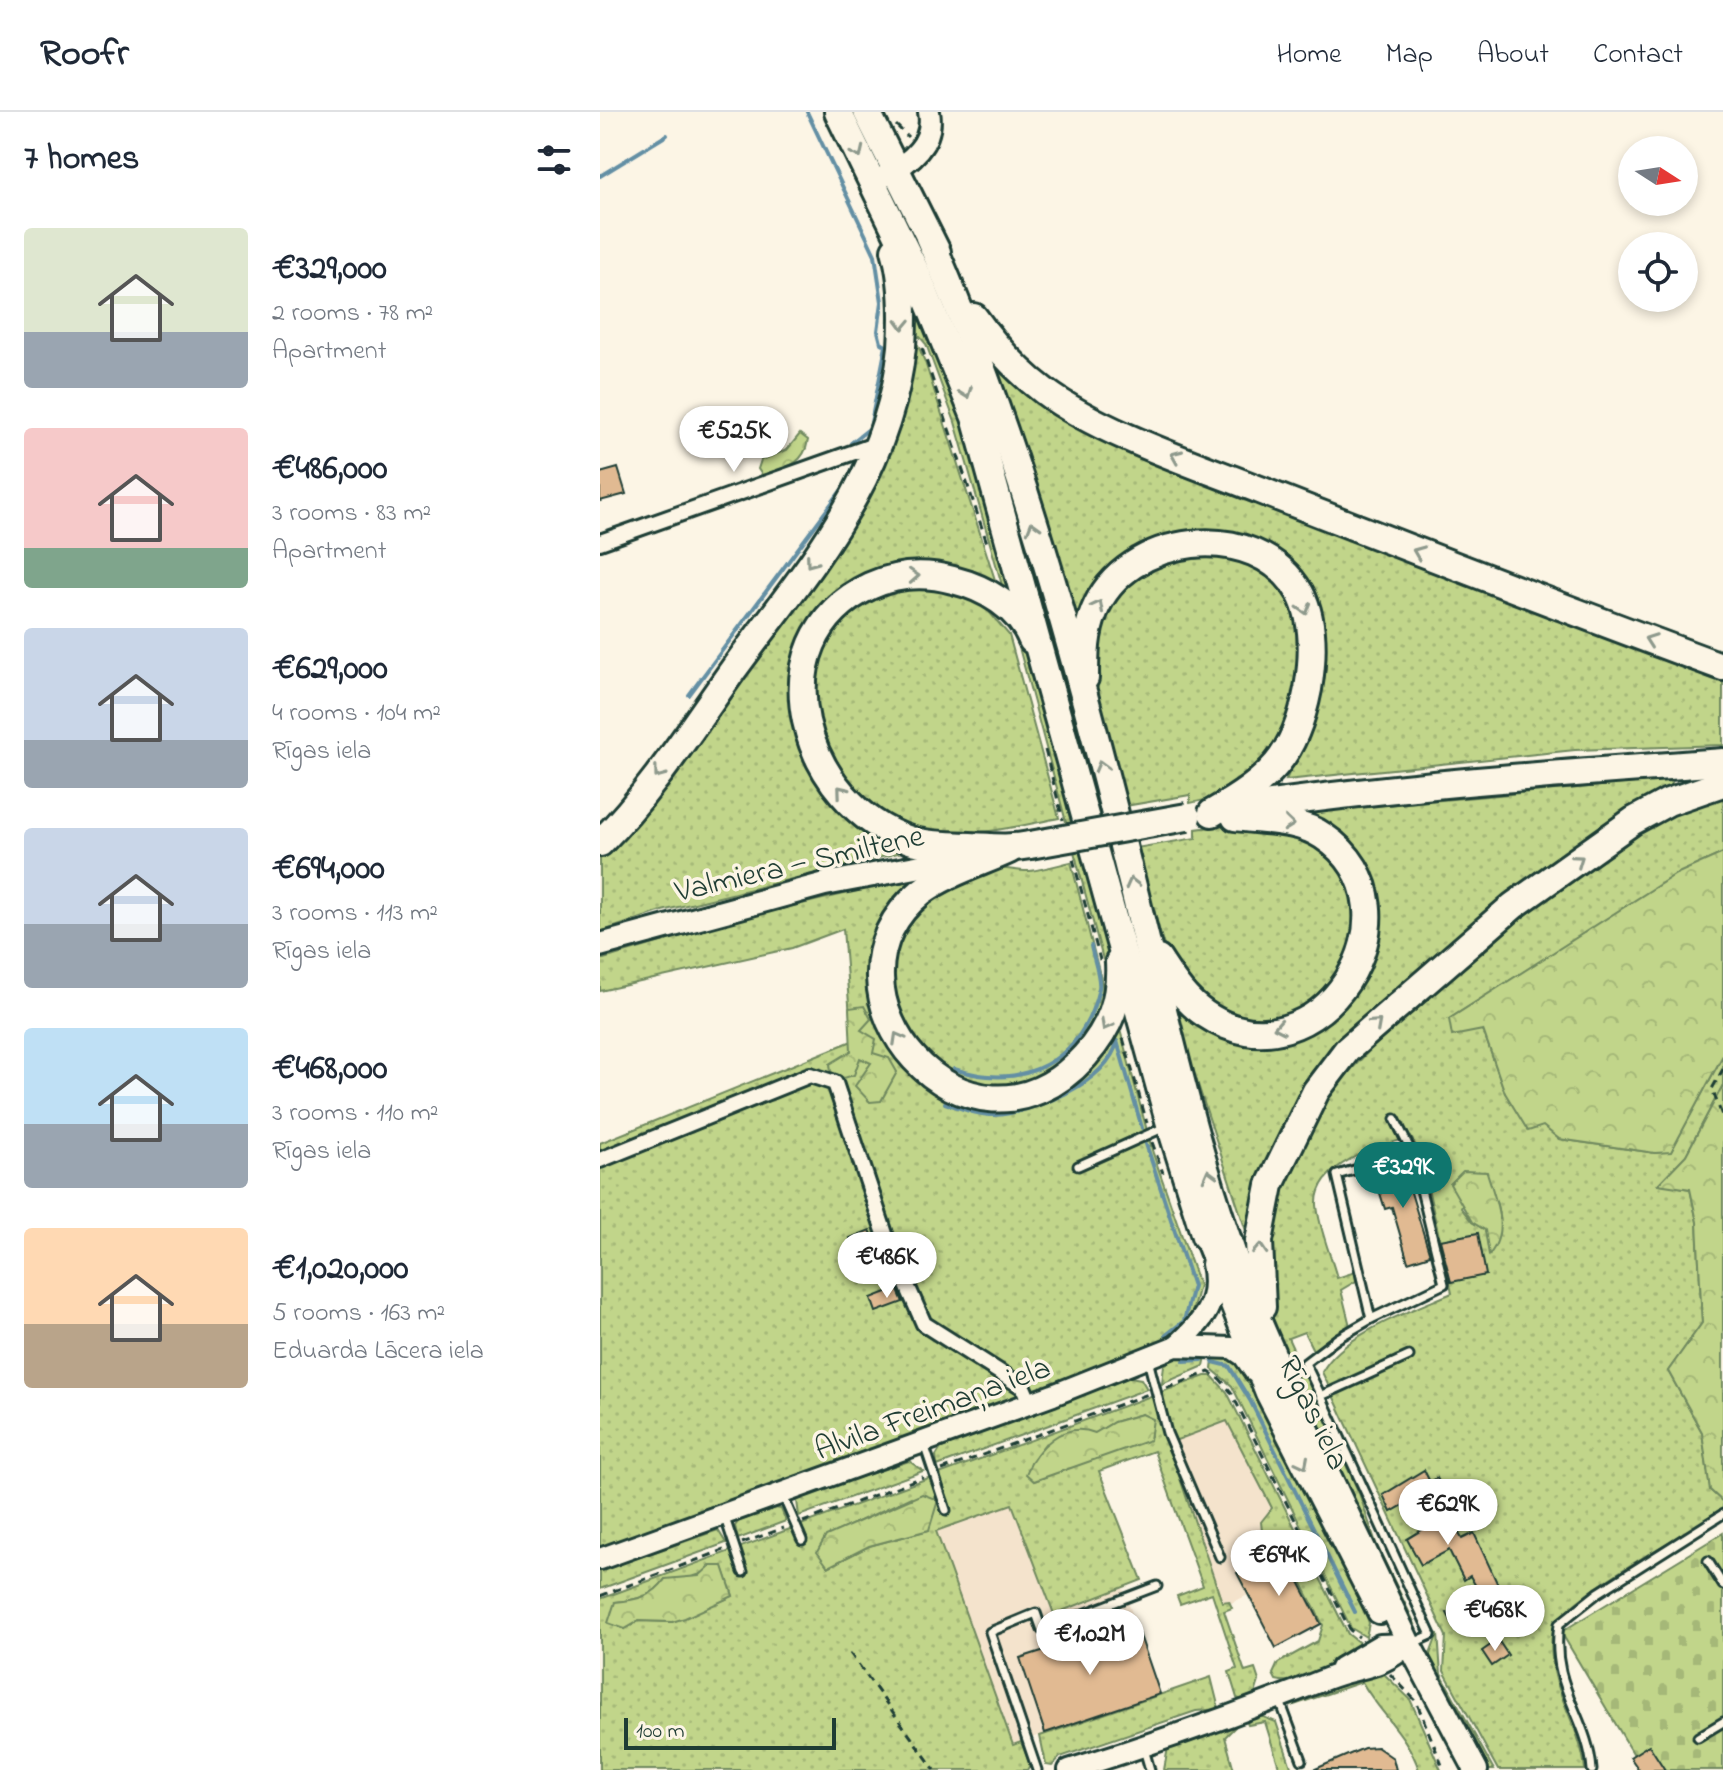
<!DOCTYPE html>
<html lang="en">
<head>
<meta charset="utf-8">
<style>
	:root { --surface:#fff; --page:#f6f6f7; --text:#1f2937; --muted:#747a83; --line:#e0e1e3; --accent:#0f766e }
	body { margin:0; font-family:"Indie Flower",sans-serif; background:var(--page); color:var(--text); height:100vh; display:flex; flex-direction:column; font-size:30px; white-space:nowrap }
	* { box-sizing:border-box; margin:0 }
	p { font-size:26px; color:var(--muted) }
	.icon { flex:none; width:44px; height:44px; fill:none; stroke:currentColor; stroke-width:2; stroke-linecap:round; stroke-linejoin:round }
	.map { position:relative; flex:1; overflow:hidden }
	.panel { display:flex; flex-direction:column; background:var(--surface); width:600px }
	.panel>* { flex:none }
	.needle { width:52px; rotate:102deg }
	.controls { position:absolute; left:1018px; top:24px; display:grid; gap:16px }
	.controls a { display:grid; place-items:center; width:80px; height:80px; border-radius:50%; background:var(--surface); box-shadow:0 4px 12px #0003; font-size:40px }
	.scale { position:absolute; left:24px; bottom:20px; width:212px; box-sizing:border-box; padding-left:8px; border:4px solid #1f3d34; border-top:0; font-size:22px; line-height:28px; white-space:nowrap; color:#1f3d34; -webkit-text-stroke:6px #fcf5e5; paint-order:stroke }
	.price { position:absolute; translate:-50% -68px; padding:0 18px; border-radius:28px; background:#fff; color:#222; font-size:26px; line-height:52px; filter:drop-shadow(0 2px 4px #0008) }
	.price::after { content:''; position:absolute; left:50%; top:48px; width:24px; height:18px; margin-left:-12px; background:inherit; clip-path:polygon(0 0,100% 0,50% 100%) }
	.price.active { background:var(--accent); color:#fff }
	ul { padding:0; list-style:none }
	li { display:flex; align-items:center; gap:24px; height:200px; padding:0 24px }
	li span { display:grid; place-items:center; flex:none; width:224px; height:160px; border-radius:8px; color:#555 }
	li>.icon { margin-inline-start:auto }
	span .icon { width:96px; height:96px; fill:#fffc; stroke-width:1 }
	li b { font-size:34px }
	h2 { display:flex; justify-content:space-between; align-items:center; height:96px; padding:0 24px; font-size:34px }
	header { display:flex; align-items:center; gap:48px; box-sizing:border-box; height:112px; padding:0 40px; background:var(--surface); border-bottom:2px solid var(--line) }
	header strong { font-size:38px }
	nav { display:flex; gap:44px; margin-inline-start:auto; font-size:28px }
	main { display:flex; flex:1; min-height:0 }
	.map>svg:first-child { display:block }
	.built { fill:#f4e3cc }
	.grass { fill:url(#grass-dots); stroke:#70895f; stroke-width:2; fill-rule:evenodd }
	.forest { fill:url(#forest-crowns); stroke:#70895f; stroke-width:2 }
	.cemetery { fill:url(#cemetery-stones); stroke:#70895f; stroke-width:2 }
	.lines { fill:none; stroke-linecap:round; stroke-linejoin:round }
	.stream { stroke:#638fa4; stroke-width:4 }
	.building { fill:#e1ba92; stroke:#1f3d34; stroke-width:2 }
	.lane-casing { stroke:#1f3d34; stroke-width:13 }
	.street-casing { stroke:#1f3d34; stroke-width:20 }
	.secondary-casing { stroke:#1f3d34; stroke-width:26 }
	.primary-casing { stroke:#1f3d34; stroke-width:28 }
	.highway-casing { stroke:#1f3d34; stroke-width:32 }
	.path { stroke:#1f3d34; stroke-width:3; stroke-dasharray:8 6; stroke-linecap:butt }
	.lane { stroke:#fcf5e5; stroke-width:7 }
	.street { stroke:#fcf5e5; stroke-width:14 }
	.secondary { stroke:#fcf5e5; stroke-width:20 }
	.primary { stroke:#fcf5e5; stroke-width:22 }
	.highway { stroke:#fcf5e5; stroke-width:26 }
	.highway-bridge-casing { stroke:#1f3d34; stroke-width:32; stroke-linecap:butt }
	.highway-bridge { stroke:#fcf5e5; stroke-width:26 }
	.oneway { stroke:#8e998c }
	.labels { text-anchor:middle; stroke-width:7; stroke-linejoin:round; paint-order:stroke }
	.street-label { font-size:32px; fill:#1f3d34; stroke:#fcf5e5 }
</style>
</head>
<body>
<header>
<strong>Roofr</strong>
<nav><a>Home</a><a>Map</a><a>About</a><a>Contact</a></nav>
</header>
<main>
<section class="panel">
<h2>7 homes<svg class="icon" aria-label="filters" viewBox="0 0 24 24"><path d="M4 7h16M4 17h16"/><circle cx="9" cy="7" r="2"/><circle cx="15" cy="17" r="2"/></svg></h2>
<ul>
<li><span style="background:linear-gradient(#dfe7d0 65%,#9aa5b1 0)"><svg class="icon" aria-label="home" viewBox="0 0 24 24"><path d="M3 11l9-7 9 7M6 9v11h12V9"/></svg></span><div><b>€329,000</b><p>2 rooms · 78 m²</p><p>Apartment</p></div></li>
<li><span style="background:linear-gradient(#f6c9c9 75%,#7fa58c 0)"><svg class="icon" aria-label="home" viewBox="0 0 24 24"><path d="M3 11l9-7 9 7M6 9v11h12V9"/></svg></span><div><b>€486,000</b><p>3 rooms · 83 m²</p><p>Apartment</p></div></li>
<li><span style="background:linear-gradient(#c9d6e8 70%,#9aa5b1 0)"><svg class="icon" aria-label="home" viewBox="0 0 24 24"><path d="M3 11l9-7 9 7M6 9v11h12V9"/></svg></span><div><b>€629,000</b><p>4 rooms · 104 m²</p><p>Rīgas iela</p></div></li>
<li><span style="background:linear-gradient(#c9d6e8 60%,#9aa5b1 0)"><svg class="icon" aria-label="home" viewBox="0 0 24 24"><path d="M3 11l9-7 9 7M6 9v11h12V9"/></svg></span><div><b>€694,000</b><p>3 rooms · 113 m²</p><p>Rīgas iela</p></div></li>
<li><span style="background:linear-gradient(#bfe0f5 60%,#9aa5b1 0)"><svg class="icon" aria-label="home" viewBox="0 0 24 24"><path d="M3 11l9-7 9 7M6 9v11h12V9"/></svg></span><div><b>€468,000</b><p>3 rooms · 110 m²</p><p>Rīgas iela</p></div></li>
<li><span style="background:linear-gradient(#ffd9b3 60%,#b9a48a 0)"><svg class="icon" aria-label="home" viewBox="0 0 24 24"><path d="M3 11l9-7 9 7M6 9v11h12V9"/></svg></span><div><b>€1,020,000</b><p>5 rooms · 163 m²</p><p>Eduarda Lācera iela</p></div></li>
</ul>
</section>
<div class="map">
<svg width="1123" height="1658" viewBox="0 0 1123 1658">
	<defs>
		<pattern id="grass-dots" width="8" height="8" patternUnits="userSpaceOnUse" patternTransform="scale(2)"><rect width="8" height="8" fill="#c1d58a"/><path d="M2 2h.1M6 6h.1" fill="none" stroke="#a5b878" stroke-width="1.8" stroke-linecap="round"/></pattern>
		<pattern id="forest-crowns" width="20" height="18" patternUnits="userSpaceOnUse" patternTransform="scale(2)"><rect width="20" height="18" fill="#c1d58a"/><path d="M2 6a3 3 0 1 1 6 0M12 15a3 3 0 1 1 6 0" fill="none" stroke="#a5b878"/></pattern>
		<pattern id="cemetery-stones" width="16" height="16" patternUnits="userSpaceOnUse" patternTransform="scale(2)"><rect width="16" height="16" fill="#c1d58a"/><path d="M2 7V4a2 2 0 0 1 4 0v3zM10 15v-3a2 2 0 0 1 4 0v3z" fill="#a5b878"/></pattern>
	</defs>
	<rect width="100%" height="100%" fill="#fcf5e5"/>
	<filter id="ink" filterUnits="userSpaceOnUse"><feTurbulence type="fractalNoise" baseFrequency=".0125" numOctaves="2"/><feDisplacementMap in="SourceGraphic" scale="16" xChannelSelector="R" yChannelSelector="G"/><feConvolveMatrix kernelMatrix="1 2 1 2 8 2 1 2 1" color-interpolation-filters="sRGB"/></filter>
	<g filter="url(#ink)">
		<g class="built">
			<polygon points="622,1298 728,1509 721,1512 682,1438 637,1461 648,1483 621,1496 558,1325"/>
			<polygon points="489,1349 521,1471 535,1509 420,1546 445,1621 413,1633 331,1407"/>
		</g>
		<g class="grass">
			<path d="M314,194l5,1c40,94 68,190 95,288l-10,-3 -49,-170 -29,-78 -6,-7h-9z"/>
			<polygon points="312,231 318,233 325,250 397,474 313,450 202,531 235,688 298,741 62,799 0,820 0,747 53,688 274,377 298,317"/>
			<polygon points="401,258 431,283 1123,566 1123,633 975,638 686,668 711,610 722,519 661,434 619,419 579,421 531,443 476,517 397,261"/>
			<path d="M614,442c27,4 52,13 69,36 41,53 7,164 -46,198 -14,8 -31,12 -47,15v-8l-65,11c-9,-35 -24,-72 -29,-108 -13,-91 30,-137 118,-144z"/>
			<path d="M326,470l62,22 2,9 19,22 50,183c-51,10 -105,25 -157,9 -20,-7 -37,-28 -51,-43 -46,-51 -52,-119 -1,-168 5,-5 11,-13 17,-17 16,-10 42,-12 59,-17z"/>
			<polygon points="413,513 423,527 508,835 511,877"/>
			<polygon points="1069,668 1074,673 1029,699 732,943 682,1015 647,1122 586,936 579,901 605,915 691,922 739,899 772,850 779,807 768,758 739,719 705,700"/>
			<path d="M1123,679v62l-47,22 -227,144 34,11 22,63 54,46 96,14 16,-2 52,-96v30l-37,70 -27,28 31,6 7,33 5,101 -34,48 34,61 8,58 13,12v8c-37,23 -146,81 -167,113 -6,10 -5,26 -4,36 4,39 30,72 33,111h-87l-54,-99 2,-35 -124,-264c20,-38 91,-62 130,-79l-32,-140 -9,-16c-32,9 -96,26 -94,68 2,24 14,50 20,73l18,-6 1,9 -15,9 9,36 -37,24 -9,-18 -16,6 71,155 18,53 38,78 -4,1 -135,-285c-13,-63 -12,-129 18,-189 42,-85 125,-144 195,-204 58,-51 117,-108 187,-143 14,-6 32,-9 47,-13zM879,1060c24,32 24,46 11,82l-5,-24 -13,-8 -11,-14z"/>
			<polygon points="649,710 700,719 742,753 757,789 759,819 725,883 685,905 637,906 608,893 583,869 564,834 536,736 596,726 596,717"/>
			<path d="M471,750l31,121 1,9 -5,10 6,11c-11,14 -36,54 -50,61 -126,63 -229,-113 -106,-187 12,-6 32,-16 45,-18 12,-2 25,3 37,2 14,-2 28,-6 41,-9z"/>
			<polygon points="312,766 280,821 302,951 412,995 519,914 553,1041 599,1173 589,1213 568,1228 476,1264 0,1439 0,1031 252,929 243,817 192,836 0,879 0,848 146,805"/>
			<polygon points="607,1239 604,1254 562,1272 564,1253 576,1246"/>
			<polygon points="614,1240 638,1250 648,1262 762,1492 769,1511 766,1525 751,1516 632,1274 612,1257"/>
			<path d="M605,1264h7l15,16 121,242 14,11c-22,14 -58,43 -86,35l-3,-6 5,-11 40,-22 5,-16 -46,-91 -14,6 -2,-18 11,-14 -45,-87 -53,20 -4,8 52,153 7,-1 3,7 -8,3 21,61 10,-3 4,12 -5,16 -10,4 -7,-3 -8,-26 8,-3 -25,-76 -32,11 -3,-8 26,-10 -49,-135 -55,20 43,109 -88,34 -42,-110 -76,27 77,214 8,-3 9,23 -3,5h-427v-171zM542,1302l9,22 -117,45 -7,-7 4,-12 14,-18 50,-11 19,-11zM311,1385l18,33 -60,16 -41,21 4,-33zM123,1455l10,29 -61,26 -33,-1 -14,8 -10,-27c21,-2 38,-5 50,-23l17,1z"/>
			<polygon points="530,1265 541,1267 547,1277 337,1354 336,1344 341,1336"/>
			<polygon points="309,1349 323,1359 199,1404 197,1389 209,1382"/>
			<polygon points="175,1396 181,1397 186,1409 138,1427 135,1414 139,1409"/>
			<polygon points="118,1418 126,1431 0,1477 0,1459"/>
			<polygon points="838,1521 841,1562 894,1658 888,1658 828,1548"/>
			<path d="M783,1561l27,26 31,71h-22c-11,-35 -39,-56 -57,-88l-71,24 -2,-4 77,-27z"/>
			<polygon points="611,1565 619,1597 596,1599 460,1645 452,1654 446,1653 440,1624"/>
			<polygon points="661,1604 676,1610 692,1658 680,1658 665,1610 648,1613 646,1608"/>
			<polygon points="639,1611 625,1625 634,1658 564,1658 568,1635"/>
		</g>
		<g class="forest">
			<path d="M200,322l8,6c-4,26 -24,28 -46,35l-4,-6 3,-9 26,-10z"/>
			<polygon points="1123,741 1123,943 1071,1040 1055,1041 959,1027 943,1014 928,1019 905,981 883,918 852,924 849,907 1076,762"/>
			<polygon points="264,894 271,907 261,918 276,927 273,941 289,946 297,960 281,989 270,990 255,974 271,951 260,946 254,963 244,966 231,960 230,952 251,939 249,896"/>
			<polygon points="1123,973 1123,1390 1110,1378 1102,1320 1068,1259 1102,1211 1097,1110 1090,1077 1058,1072 1086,1043"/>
			<path d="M863,1059l24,1c8,27 23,59 2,83l-4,-25 -13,-8 -22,-38z"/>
			<path d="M542,1302l11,5 -3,21 -116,41 -8,-7c11,-28 38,-53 69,-41l19,-11z"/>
			<polygon points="322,1382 338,1388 329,1418 269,1434 228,1455 217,1440 226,1424"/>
			<path d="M110,1454h13l10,30 -48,22 -13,4 -33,-1 -14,8 -17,-6 7,-21c21,-2 38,-5 50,-23l34,-3z"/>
		</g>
		<polygon class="cemetery" points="1123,1421 1123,1658 1043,1658 961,1520"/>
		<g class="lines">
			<g class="stream">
				<polyline points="207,0 275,143 282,190 278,219 281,231 286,234 270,316 251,331"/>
				<polyline points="0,64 67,23"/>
				<polyline points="89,583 246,372 255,351"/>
				<path d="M354,957c69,22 128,-6 145,-81 2,-11 -6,-30 -8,-42"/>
				<path d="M345,991c15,5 32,12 49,12 36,-1 116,-33 123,-74l25,87"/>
				<polyline points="546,1032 593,1174 584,1209 566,1223"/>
				<polyline points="584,1249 602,1248"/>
				<polyline points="613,1250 629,1254 651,1290 755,1500"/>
			</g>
		</g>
		<g class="building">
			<polygon points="18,356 26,382 0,389 0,361"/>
			<polygon points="802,1051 830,1143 808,1150 792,1095 785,1097 773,1059"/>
			<polygon points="270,1118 278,1136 257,1144 250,1126"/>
			<polygon points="878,1121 886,1163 851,1170 840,1128"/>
			<polygon points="297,1176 303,1190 276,1200 271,1186"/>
			<polygon points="824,1358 830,1370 837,1366 845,1382 839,1385 862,1427 874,1421 905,1488 873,1505 876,1510 857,1520 847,1501 881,1483 870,1464 864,1468 849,1438 821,1453 807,1427 835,1410 821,1383 791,1400 783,1383"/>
			<polygon points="682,1437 721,1512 676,1536 637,1461"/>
			<polygon points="535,1509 560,1582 445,1621 420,1546"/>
			<polygon points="898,1528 908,1543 892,1554 882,1539"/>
			<polygon points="1049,1633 1065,1658 1039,1658 1030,1645"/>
			<polygon points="777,1635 793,1646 796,1658 713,1658 764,1636"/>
		</g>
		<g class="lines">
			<g class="lane-casing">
				<g id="lane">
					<polyline points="478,1054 565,1015"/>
					<polyline points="771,1207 844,1172 812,1041 795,1007"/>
					<polyline points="809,1244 721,1284 831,1523 811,1532"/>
					<polyline points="548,1248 567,1321 620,1445"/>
					<polyline points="721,1284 705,1251 738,1226 771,1207 737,1063 812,1041"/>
					<polyline points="324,1332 346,1398"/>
					<polyline points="183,1384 202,1428"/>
					<polyline points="125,1406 143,1460"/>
					<polyline points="1108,1449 1123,1473"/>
					<polyline points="680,1589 702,1648"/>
					<polyline points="1098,1625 1123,1610"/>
					<polyline points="544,1637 550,1658"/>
					<polyline points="437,1658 390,1520 436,1501 442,1518 557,1474"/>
					<path d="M992,1658c-4,-54 -42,-82 -33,-146l39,-31 125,-79"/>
				</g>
			</g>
			<g class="street-casing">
				<g id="street">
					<polyline points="0,430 277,332"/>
					<polyline points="0,1048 210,963 235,971 287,1128 324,1212 423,1275 430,1291"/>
				</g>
			</g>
			<g class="secondary-casing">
				<g id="secondary">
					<path d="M285,64c25,-14 50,-33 44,-64"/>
					<path d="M576,1234c27,-24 44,-44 36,-82"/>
					<polyline points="0,1447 453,1283 576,1234 632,1236 644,1244 655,1260"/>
					<polyline points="741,1556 780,1533 809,1532"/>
					<path d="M469,1658c87,-27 172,-57 257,-91 35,-14 52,-8 83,-35"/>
				</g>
			</g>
			<g class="primary-casing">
				<g id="primary">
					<polyline points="0,833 225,772 380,743"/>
					<polyline points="605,1124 667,1281 779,1500"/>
					<polyline points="672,1242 809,1532 876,1658"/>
				</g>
			</g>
			<g class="highway-casing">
				<g id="highway">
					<polyline points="238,0 317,162 375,305 570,1012 605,1124"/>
					<polyline points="267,0 337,140"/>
					<path d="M329,125c87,199 147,418 199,629 40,161 76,337 144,488"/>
					<path d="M374,205c20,28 42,53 70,74 57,43 159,76 226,103 151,59 301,117 453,173"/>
					<path d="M485,566c0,-23 0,-44 9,-66 31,-79 162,-96 206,-19 15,28 13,66 8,96 -13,68 -38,90 -96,124"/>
					<path d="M630,698c164,-25 328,-36 493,-48"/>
					<path d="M0,731c51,-51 91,-114 133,-173 75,-103 156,-191 169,-323 2,-32 2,-66 -7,-97"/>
					<path d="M430,733c-20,4 -39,2 -60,1 -20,-1 -41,0 -60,-6 -107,-34 -157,-199 -40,-254 27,-12 54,-14 83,-6 32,8 66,27 79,60"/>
					<path d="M409,738c-28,13 -63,23 -88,42 -119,97 47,293 164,164 25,-28 36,-57 34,-94"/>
					<path d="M558,847c14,21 26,41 47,55 112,76 228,-105 118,-178 -25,-17 -59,-15 -88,-19"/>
					<polyline points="662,1195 659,1129 670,1073 716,979 747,938 913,794 1033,709 1068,690 1123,671"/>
				</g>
			</g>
			<g class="path">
				<polyline points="296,13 308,25"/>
				<polyline points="322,236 388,434"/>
				<polyline points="445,638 463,708"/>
				<polyline points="473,747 500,848"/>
				<polyline points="523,926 547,1011"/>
				<polyline points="1123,957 1112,977 1123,1006"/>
				<polyline points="552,1030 563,1061"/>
				<polyline points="567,1276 609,1260 620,1267 631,1280 750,1518 759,1525"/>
				<polyline points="342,1358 548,1282"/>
				<polyline points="203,1410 323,1365"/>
				<polyline points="142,1431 184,1416"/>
				<polyline points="0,1484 124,1438"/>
				<polyline points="250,1541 335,1658"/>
				<polyline points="790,1562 816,1589 844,1658"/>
			</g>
			<use href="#lane" class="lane"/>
			<use href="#street" class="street"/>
			<use href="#secondary" class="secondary"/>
			<use href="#primary" class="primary"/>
			<use href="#highway" class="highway"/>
			<g class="highway-bridge-casing">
				<polyline id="highway-bridge" points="430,733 587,705"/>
			</g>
			<use href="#highway-bridge" class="highway-bridge"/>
		</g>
		<defs><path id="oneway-chevron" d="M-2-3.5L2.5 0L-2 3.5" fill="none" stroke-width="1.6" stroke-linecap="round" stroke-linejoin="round" transform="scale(2)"/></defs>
		<g class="oneway">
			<use href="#oneway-chevron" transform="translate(258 41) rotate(65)"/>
			<use href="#oneway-chevron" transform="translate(303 212) rotate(92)"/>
			<use href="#oneway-chevron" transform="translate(366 281) rotate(70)"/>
			<use href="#oneway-chevron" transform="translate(576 344) rotate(-157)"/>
			<use href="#oneway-chevron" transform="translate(433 415) rotate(-106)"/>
			<use href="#oneway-chevron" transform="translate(818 440) rotate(-158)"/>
			<use href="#oneway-chevron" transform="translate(211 450) rotate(126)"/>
			<use href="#oneway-chevron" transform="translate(314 464) rotate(-3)"/>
			<use href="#oneway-chevron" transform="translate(498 494) rotate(-63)"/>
			<use href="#oneway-chevron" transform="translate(705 497) rotate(73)"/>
			<use href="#oneway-chevron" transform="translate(1050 528) rotate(-160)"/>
			<use href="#oneway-chevron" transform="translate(501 654) rotate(-105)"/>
			<use href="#oneway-chevron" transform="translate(59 661) rotate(127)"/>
			<use href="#oneway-chevron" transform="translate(242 679) rotate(-130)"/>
			<use href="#oneway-chevron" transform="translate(689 712) rotate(6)"/>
			<use href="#oneway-chevron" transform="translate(978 748) rotate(-35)"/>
			<use href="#oneway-chevron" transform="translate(532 771) rotate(-104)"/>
			<use href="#oneway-chevron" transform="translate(776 912) rotate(-42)"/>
			<use href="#oneway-chevron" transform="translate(506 913) rotate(119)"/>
			<use href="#oneway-chevron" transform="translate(679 915) rotate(169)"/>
			<use href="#oneway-chevron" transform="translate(298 926) rotate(-119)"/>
			<use href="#oneway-chevron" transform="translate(609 1063) rotate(-105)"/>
			<use href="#oneway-chevron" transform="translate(660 1137) rotate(-86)"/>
			<use href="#oneway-chevron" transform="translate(703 1351) rotate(63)"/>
		</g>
	</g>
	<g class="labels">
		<g class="street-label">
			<text transform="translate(199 750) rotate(-13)" y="11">Valmiera — Smiltene</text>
			<text transform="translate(332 1295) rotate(-20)" y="11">Alvila Freimaņa iela</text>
			<text transform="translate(715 1300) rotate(64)" y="11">Rīgas iela</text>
		</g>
	</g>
</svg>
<div class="controls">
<a><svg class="needle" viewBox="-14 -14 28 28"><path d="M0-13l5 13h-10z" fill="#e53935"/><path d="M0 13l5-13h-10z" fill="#747a83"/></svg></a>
<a><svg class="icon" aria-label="locate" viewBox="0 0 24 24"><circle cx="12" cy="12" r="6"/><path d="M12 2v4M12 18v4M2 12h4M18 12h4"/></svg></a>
</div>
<div class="scale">100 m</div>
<b class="price" style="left:134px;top:362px">€525K</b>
<b class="price active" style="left:803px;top:1098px">€329K</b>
<b class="price" style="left:287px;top:1188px">€486K</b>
<b class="price" style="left:848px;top:1435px">€629K</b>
<b class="price" style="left:679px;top:1486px">€694K</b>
<b class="price" style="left:895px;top:1541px">€468K</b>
<b class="price" style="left:490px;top:1565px">€1.02M</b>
</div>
</main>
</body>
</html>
